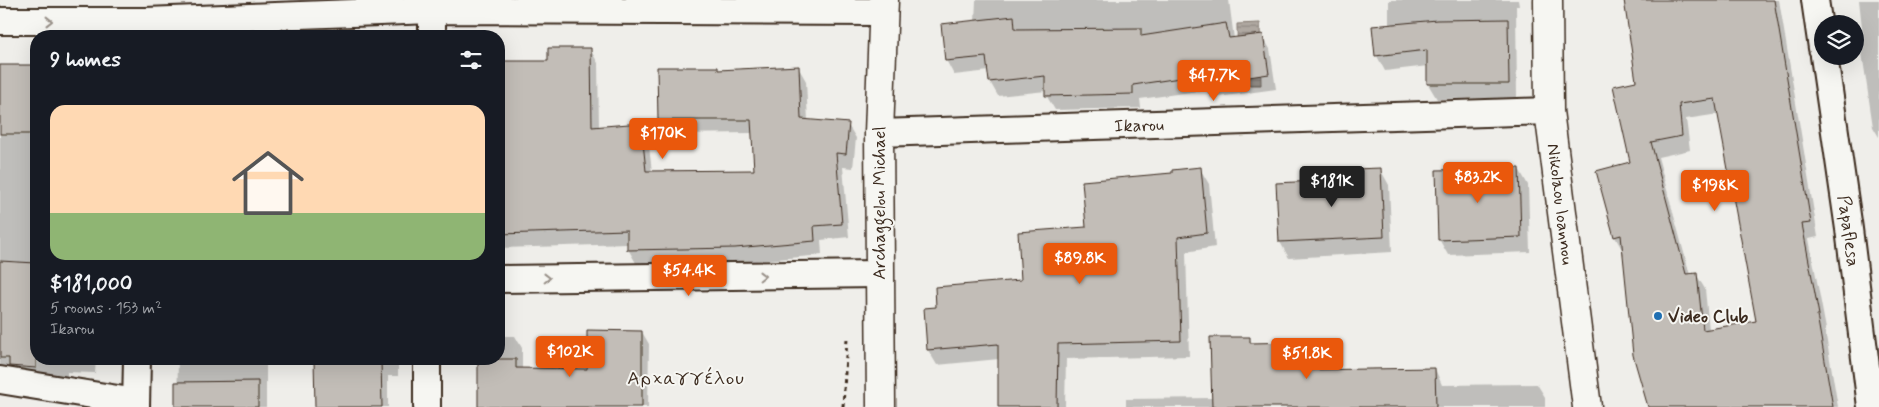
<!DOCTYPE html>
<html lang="en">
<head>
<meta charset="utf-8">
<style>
	:root { --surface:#171b24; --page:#20242c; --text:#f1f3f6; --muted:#9ea1a6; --line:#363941; --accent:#ea580c }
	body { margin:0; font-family:Mynerve,sans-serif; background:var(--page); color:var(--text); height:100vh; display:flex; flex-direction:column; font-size:19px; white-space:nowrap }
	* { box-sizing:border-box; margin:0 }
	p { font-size:16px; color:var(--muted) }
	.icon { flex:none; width:28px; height:28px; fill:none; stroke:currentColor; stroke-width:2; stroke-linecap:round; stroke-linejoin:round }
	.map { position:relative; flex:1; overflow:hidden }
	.sheet { position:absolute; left:30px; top:30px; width:475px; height:335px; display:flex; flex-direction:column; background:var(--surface); border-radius:20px; box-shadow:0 5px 20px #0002 }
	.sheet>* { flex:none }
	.buttons { position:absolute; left:1814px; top:15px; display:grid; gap:10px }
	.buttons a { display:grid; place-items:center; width:50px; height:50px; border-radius:50%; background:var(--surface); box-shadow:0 5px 20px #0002; font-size:25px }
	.price { position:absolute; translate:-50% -42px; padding:0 11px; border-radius:5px; background:var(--accent); color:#fff; font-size:16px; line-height:32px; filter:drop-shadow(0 1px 2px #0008) }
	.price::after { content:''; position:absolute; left:50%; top:30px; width:15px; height:11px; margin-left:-8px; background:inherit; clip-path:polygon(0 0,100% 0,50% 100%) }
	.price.current { background:#222; color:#fff }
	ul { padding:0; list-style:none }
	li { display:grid; align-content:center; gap:10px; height:265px; padding:0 20px }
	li+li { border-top:1px solid var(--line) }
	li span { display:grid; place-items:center; height:155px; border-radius:15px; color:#555 }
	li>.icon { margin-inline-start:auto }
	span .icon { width:90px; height:90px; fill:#fffc; stroke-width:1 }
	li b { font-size:21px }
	h2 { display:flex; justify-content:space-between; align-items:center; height:60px; padding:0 20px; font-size:21px }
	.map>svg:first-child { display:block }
	.water { fill:url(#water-rules); stroke:#81766d }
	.shadow { fill:#0003; fill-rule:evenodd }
	.building { fill:#c2bdb7; stroke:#3b2a1e; fill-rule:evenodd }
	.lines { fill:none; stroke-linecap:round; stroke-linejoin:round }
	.minor-casing { stroke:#3b2a1e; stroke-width:30 }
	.tertiary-casing { stroke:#3b2a1e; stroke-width:31 }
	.path { stroke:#3b2a1e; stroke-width:3; stroke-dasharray:4 4; stroke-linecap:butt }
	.minor { stroke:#f6f6f2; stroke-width:26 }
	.tertiary { stroke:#f6f6f2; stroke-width:28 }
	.oneway { stroke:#989088 }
	.poi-dot { fill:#1f6fb2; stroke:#f6f6f2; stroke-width:2 }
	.labels { text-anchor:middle; stroke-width:4; stroke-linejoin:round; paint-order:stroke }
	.street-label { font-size:18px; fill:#3b2a1e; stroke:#f6f6f2 }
	.poi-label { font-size:18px; font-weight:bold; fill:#3b2a1e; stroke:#f6f6f2; text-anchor:start }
	.neighbourhood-label { font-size:19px; letter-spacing:1px; fill:#3b2a1e; stroke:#f6f6f2 }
</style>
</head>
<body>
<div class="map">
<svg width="1879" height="407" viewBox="0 0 1879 407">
	<defs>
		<pattern id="water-rules" width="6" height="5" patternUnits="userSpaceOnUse" patternTransform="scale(1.25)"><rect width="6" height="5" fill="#afa8a1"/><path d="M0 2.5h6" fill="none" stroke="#908983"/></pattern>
	</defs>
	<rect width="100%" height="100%" fill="#efeeea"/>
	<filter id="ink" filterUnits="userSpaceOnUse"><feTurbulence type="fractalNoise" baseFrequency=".02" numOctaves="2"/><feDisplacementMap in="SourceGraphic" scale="10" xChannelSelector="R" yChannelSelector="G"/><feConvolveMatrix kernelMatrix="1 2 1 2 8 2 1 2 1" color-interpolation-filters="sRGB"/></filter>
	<g filter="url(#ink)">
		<polygon class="water" points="1260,23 1261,85 1238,85 1237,24"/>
		<g class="shadow">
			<polygon points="976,0 1229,0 1234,39 1262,35 1270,49 1276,89 1211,98 1206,90 1140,99 1141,108 1055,110 1046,95 1046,91 998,96 990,82 989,71 954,75 946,60 975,22"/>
			<polygon points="1389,0 1518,0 1519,6 1516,6 1517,98 1437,99 1428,84 1428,66 1385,71 1377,56 1389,26"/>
			<path d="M1626,0h153l39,237 -9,2 17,90 -1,1 13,77h-189l-26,-156 -8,-14 16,-74 6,-81zM1719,114l39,208 -49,8 -4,-41 -9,-15 -6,1 -32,-118 32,-7 -4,-31z"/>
			<polygon points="1859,0 1879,0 1879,137 1873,127 1861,46 1864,45"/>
			<polygon points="590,49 598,63 599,128 640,124 648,138 652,172 755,172 753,133 667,134 659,120 717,68 719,72 798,67 806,81 808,121 848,125 856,138 853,168 843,167 849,237 821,240 822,255 744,262 636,263 628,249 628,244 499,248 499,62 549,62"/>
			<polygon points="0,67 36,67 36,359 96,359 95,373 67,372 67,383 0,372"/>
			<polygon points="1200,169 1209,184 1215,247 1186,252 1189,356 1066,359 1065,407 999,407 999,359 937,365 928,350 925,309 938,308 1022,281 1087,229 1173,174"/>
			<polygon points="1380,169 1389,185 1392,252 1289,258 1280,242 1277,184 1356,180"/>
			<polygon points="1519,169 1528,185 1530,252 1448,255 1439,239"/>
			<polygon points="642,332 649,344 648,407 479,407 479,359 499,359 499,336 515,336 522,348 522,370 589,370"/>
			<polygon points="1249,338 1253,344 1302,344 1310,357 1310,371 1435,369 1442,385 1537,384 1545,397 1545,407 1126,407 1126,399 1213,398"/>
			<polygon points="178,359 272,359 272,362 266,361 266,407 177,407"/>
			<polygon points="315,359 398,359 398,376 388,376 388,407 317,407"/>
		</g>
		<g class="building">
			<path d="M1624,0h150l37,223 -9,1 17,91h-2l16,92h-185l-15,-52 -12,-120 -7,2 -18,-66 34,-9 -17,-76 23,-5zM1715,99l41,222 -53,9 -6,-57 -11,1 -35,-132 31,-6 -3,-32z"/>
			<polygon points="1014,16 1015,29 1141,28 1141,36 1226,23 1229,38 1263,34 1269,74 1202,84 1200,75 1133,85 1133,94 1045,96 1045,76 989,82 986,57 945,61 941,24"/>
			<polygon points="1508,19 1509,84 1427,84 1427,50 1375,56 1372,26 1437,20"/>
			<polygon points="548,48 591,48 592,127 641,123 646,171 754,170 751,120 658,120 657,67 718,67 718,70 799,66 801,119 849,123 846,154 836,153 842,224 814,226 815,241 735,248 627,250 627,230 499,234 499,61 548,61"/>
			<rect x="0" y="65" width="36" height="69"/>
			<polygon points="1201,167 1207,233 1178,237 1181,341 1058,344 1057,407 998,407 998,344 927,350 924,308 936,307 935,287 1021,280 1018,232 1086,227 1082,181 1172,173 1172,170"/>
			<polygon points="1381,168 1384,237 1279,242 1276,183 1355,179 1354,169"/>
			<polygon points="1519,168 1521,237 1438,240 1436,170"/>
			<polygon points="0,261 36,263 36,368 9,366 9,358 0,358"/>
			<polygon points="587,330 642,331 642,407 478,407 478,359 516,359 516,368 587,369"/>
			<polygon points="1210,337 1250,337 1250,343 1303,342 1303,370 1435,368 1436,407 1212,407"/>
			<polygon points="314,359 381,359 382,407 315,407"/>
			<polygon points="258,381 258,407 175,407 175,382"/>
		</g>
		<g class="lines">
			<g class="minor-casing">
				<g id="minor">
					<polyline points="1815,0 1822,48"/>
					<polyline points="0,21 146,21 432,10 883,12"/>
					<polyline points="432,36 432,10"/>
					<polyline points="1824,56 1849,229 1871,407"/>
					<polyline points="879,133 1549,111"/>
					<polyline points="499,279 879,274"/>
					<polyline points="0,380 136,402"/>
					<polyline points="136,407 137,359"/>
					<polyline points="427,407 427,359"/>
				</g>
			</g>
			<g class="tertiary-casing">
				<g id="tertiary">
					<polyline points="1548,0 1549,111 1587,407"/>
					<polyline points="881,407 879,133 884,0"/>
				</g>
			</g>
			<polyline class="path" points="843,407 847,338"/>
			<use href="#minor" class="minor"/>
			<use href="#tertiary" class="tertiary"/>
		</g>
		<defs><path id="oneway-chevron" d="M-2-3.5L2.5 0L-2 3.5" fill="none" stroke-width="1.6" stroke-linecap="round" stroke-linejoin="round" transform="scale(1.25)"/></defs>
		<g class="oneway">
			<use href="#oneway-chevron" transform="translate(49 21)"/>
			<use href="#oneway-chevron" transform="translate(762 276) rotate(-1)"/>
			<use href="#oneway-chevron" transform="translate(547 278) rotate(-1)"/>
		</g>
	</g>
	<circle class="poi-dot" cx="1658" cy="316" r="5"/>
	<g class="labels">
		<g class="street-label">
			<text transform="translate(1139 125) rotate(-2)" y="6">Ikarou</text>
			<text transform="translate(879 203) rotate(-90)" y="6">Archaggelou Michael</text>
			<text transform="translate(1561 204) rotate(83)" y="6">Nikolaou Ioannou</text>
			<text transform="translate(1849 231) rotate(82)" y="6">Papaflesa</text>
		</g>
		<g class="poi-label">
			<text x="1668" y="322">Video Club</text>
		</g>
		<g class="neighbourhood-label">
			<text x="686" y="384">Αρχαγγέλου</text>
		</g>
	</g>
</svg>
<div class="buttons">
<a><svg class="icon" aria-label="layers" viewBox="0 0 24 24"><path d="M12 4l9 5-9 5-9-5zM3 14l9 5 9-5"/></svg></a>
</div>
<b class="price" style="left:1214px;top:102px">$47.7K</b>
<b class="price" style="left:663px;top:160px">$170K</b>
<b class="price" style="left:1478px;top:204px">$83.2K</b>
<b class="price current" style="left:1332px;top:208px">$181K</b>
<b class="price" style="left:1715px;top:212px">$198K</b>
<b class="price" style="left:1080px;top:285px">$89.8K</b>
<b class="price" style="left:689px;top:297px">$54.4K</b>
<b class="price" style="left:570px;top:378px">$102K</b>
<b class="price" style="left:1307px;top:380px">$51.8K</b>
<section class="sheet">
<h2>9 homes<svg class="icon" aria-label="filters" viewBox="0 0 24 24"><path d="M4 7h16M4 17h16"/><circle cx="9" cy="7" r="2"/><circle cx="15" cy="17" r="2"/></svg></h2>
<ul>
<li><span style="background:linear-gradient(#ffd9b3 70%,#8fb573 0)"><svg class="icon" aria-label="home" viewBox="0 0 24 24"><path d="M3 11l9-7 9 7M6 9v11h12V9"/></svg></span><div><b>$181,000</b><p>5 rooms · 153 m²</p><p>Ikarou</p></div></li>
</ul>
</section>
</div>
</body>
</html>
